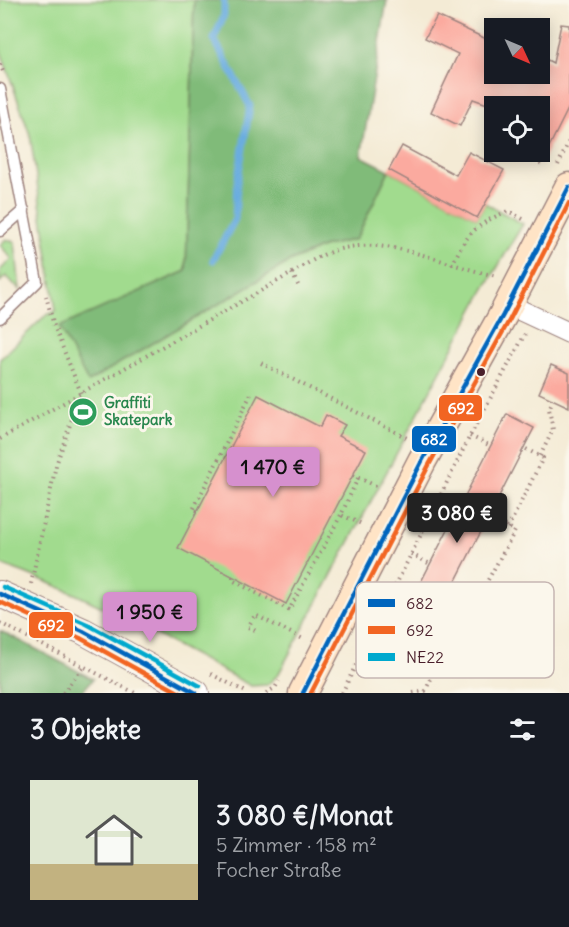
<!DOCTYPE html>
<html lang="de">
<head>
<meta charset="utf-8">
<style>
	:root { --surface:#171b24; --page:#242831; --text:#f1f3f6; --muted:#9ea1a6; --accent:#d690ce }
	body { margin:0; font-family:Delius,sans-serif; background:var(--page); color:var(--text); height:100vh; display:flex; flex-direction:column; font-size:22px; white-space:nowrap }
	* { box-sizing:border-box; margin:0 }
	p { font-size:20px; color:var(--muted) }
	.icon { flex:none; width:33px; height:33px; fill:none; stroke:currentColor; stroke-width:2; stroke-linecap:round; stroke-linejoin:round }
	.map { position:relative; height:693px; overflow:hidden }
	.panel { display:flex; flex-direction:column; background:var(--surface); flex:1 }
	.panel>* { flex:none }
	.needle { width:39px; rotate:134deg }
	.buttons { position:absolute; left:484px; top:18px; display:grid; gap:12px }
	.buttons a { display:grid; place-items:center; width:66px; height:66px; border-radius:0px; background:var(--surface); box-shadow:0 3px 15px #0003; font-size:30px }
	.price { position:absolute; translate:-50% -51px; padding:0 14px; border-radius:6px; background:var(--accent); color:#111; font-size:20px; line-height:39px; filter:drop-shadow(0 2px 3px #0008) }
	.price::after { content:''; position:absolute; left:50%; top:36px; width:18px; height:14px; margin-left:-9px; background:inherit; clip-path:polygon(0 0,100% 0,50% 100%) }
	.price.current { background:#222; color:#fff }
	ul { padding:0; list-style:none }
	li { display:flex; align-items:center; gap:18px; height:150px; padding:0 30px }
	li span { display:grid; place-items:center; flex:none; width:168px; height:120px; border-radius:0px; color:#555 }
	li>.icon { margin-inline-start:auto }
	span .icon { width:72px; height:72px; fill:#fffc; stroke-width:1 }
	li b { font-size:26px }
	h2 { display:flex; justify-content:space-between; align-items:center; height:72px; padding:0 30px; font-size:26px }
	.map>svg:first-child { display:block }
	.green { fill:#a1db8e; stroke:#767d5c; stroke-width:1.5 }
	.forest { fill:#80bb79; stroke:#656d52; stroke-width:1.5 }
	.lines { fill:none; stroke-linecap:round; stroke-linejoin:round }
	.stream { stroke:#6aaddf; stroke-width:7 }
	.building { fill:#fbaa9f }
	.service-casing { stroke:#9f8580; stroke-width:13 }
	.minor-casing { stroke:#9f8580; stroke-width:22 }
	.tertiary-casing { stroke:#9f8580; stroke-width:28 }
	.secondary-casing { stroke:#9f8580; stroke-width:31 }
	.path { stroke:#9f8580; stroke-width:4; stroke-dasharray:1.5 4.5; stroke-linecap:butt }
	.service { stroke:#fff; stroke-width:10 }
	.minor { stroke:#fff; stroke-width:20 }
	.tertiary { stroke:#fff; stroke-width:26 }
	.secondary { stroke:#ffe4c6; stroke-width:28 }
	.bus-1-casing { stroke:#fbf7ec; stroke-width:9 }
	.bus-2-casing { stroke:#fbf7ec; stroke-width:9 }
	.bus-3-casing { stroke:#fbf7ec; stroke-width:9 }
	.bus-1 { stroke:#0065bd; stroke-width:4.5 }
	.bus-2 { stroke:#f26522; stroke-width:4.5 }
	.bus-3 { stroke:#00a9ce; stroke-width:4.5 }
	.bus-dot { fill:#4a1f2b; stroke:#fbf7ec; stroke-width:2 }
	.labels { text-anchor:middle; stroke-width:6; stroke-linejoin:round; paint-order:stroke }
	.leisure-label { font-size:15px; font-weight:bold; fill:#27864d; stroke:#fbf7ec; text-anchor:start }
	.key { fill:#fbf7ec; stroke:#c6b6b2; stroke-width:1.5 }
	.key-label { font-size:16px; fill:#4a1f2b }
	.line-badge { stroke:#fbf7ec; stroke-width:2 }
	.badge-label { font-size:16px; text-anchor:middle; font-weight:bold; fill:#fff }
</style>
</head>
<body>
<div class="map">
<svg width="569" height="693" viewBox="0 0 569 693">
	<rect width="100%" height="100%" fill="#fbf7ec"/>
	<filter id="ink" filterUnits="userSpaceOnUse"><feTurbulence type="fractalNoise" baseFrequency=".0167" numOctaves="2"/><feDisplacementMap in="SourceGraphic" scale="12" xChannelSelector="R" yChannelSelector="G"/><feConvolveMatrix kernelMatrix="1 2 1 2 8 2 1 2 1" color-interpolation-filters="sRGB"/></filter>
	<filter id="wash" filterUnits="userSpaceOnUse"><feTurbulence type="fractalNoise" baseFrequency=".008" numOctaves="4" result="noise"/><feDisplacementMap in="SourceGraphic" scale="24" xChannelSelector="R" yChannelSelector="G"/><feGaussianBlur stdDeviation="1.35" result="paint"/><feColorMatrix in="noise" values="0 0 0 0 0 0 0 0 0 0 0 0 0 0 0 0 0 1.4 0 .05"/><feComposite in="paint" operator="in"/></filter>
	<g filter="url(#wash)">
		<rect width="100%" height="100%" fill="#f4ebd5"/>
		<g class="green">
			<path d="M0,0h194l-8,271 -126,56 28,55 201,-120 33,-15 34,-8 33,-69 88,48 8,-15 38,21 -39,66 -206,385 -11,10 -16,1c-83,-44 -162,-92 -251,-122v-205l45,-43 11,-5 -26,-176 -30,-86z"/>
			<polygon points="6,239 15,242 20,290 6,276 0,282 0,270 12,259 0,245"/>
		</g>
		<g class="forest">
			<polygon points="194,0 387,0 361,156 389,170 356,239 322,247 289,262 88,382 59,327 186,271"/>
			<polygon points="0,631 13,637 93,679 81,693 0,693"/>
		</g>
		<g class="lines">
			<polyline class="stream" points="213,260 235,219 237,183 250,106 214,39 224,15 224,0"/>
		</g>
		<g id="blocks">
			<g class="building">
				<polygon points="437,16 495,43 495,74 540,74 540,56 553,63 561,24 569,25 569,107 540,165 540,106 493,106 473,99 460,126 431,112 458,54 425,38"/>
				<polygon points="402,146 456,175 469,152 504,170 477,218 389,170"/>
				<polygon points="551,365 569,373 569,407 539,393"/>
				<polygon points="258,395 320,427 326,415 345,425 338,436 366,450 286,604 178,548"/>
				<polygon points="507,414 534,428 408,674 381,660"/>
			</g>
		</g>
	</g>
	<g filter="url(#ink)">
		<use href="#blocks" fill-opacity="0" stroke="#9f8580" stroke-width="1.5"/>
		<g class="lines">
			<g class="service-casing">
				<g id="service">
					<polyline points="0,89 37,282 0,318"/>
					<polyline points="0,231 24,210"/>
				</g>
			</g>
			<g class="minor-casing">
				<polyline id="minor" points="509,305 569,333"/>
			</g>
			<g class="tertiary-casing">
				<polyline id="tertiary" points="0,594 83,631 196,693"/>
			</g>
			<g class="secondary-casing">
				<polyline id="secondary" points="303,693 422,461 503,315 569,187"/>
			</g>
			<g class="path">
				<polyline points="0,64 4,74"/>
				<polyline points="558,165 569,141"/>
				<path d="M452,265c15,-32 23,-40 56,-54l17,9"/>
				<path d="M292,273c13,-8 26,-17 41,-22 55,-18 111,15 164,25"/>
				<polyline points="261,363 407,438"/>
				<polyline points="470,436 491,446"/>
				<polyline points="0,439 292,273 300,289"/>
				<polyline points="540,456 553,430 549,409 553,400"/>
				<polyline points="353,475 380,488"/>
				<polyline points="358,478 341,515 362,524"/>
				<polyline points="434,507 454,517"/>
				<polyline points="197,511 193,510 252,392"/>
				<polyline points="508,528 543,458 524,448"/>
				<polyline points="411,554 430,564"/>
				<polyline points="233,577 232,580 289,610 341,515"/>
				<polyline points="31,584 56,465 81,393 54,326 46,296"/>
				<polyline points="454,585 478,598 515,531 489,517"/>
				<polyline points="378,621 396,630"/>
				<polyline points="0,623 135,693"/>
				<polyline points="255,630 248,627 255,615 303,639"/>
				<polyline points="419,653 439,663"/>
				<polyline points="211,674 248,693"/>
				<polyline points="63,693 85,665"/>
				<polyline points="266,693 275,688 279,681"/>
				<polyline points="342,693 470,436 525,334"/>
				<polyline points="413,693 425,691 473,595"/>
			</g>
			<use href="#service" class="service"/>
			<use href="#minor" class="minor"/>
			<use href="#tertiary" class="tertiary"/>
			<use href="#secondary" class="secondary"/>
			<g class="bus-1-casing">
				<g id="bus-1">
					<polyline points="0,594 83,631 196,693"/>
					<polyline points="303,693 422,461 503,315 569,187"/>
				</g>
			</g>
			<g class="bus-2-casing">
				<g id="bus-2">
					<polyline points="0,602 80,638 180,693"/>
					<polyline points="311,693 429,465 510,319 569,203"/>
				</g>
			</g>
			<g class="bus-3-casing">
				<polyline id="bus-3" points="3,587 87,624 200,686"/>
			</g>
			<use href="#bus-1" class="bus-1"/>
			<use href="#bus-2" class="bus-2"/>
			<use href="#bus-3" class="bus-3"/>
		</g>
	</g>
	<defs>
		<g id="stadium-disc" transform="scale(1.5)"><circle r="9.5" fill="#2e9e5b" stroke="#fbf7ec"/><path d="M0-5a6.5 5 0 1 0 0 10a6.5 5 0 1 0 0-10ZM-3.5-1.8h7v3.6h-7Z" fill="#fff"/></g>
	</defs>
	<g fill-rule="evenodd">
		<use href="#stadium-disc" x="83" y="412"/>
	</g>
	<circle class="bus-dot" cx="481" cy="372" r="5"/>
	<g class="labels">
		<g class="leisure-label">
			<text x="104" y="408">Graffiti<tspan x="104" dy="17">Skatepark</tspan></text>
		</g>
	</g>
	<rect x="356" y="582" width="198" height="96" rx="9" class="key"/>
	<rect x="368" y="599" width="27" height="8" fill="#0065bd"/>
	<rect x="368" y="626" width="27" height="8" fill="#f26522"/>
	<rect x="368" y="653" width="27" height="8" fill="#00a9ce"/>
	<g class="key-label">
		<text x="406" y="609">682</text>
		<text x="406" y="636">692</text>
		<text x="406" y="663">NE22</text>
	</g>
	<g class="line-badge">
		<rect x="438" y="394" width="45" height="28" rx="6" fill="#f26522"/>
		<rect x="411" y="425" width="46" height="28" rx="6" fill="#0065bd"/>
		<rect x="28" y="611" width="46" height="28" rx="6" fill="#f26522"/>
	</g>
	<g class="badge-label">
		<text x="461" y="414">692</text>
		<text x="434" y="445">682</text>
		<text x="51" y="631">692</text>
	</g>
</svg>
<div class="buttons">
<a><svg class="needle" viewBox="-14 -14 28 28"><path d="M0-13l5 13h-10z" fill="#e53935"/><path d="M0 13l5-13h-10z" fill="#9ea1a6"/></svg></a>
<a><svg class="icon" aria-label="locate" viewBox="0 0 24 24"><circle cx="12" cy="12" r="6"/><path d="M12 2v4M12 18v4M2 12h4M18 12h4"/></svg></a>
</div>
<b class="price" style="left:273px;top:498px">1 470 €</b>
<b class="price current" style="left:457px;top:544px">3 080 €</b>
<b class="price" style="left:150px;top:643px">1 950 €</b>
</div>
<section class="panel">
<h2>3 Objekte<svg class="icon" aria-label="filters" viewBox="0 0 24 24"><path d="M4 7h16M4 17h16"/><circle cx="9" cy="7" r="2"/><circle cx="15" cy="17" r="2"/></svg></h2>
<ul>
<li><span style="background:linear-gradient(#dfe7d0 70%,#c2b280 0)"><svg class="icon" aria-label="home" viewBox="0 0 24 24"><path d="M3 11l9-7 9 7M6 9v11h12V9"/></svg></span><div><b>3 080 €/Monat</b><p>5 Zimmer · 158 m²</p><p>Focher Straße</p></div></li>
</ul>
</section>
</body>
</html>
